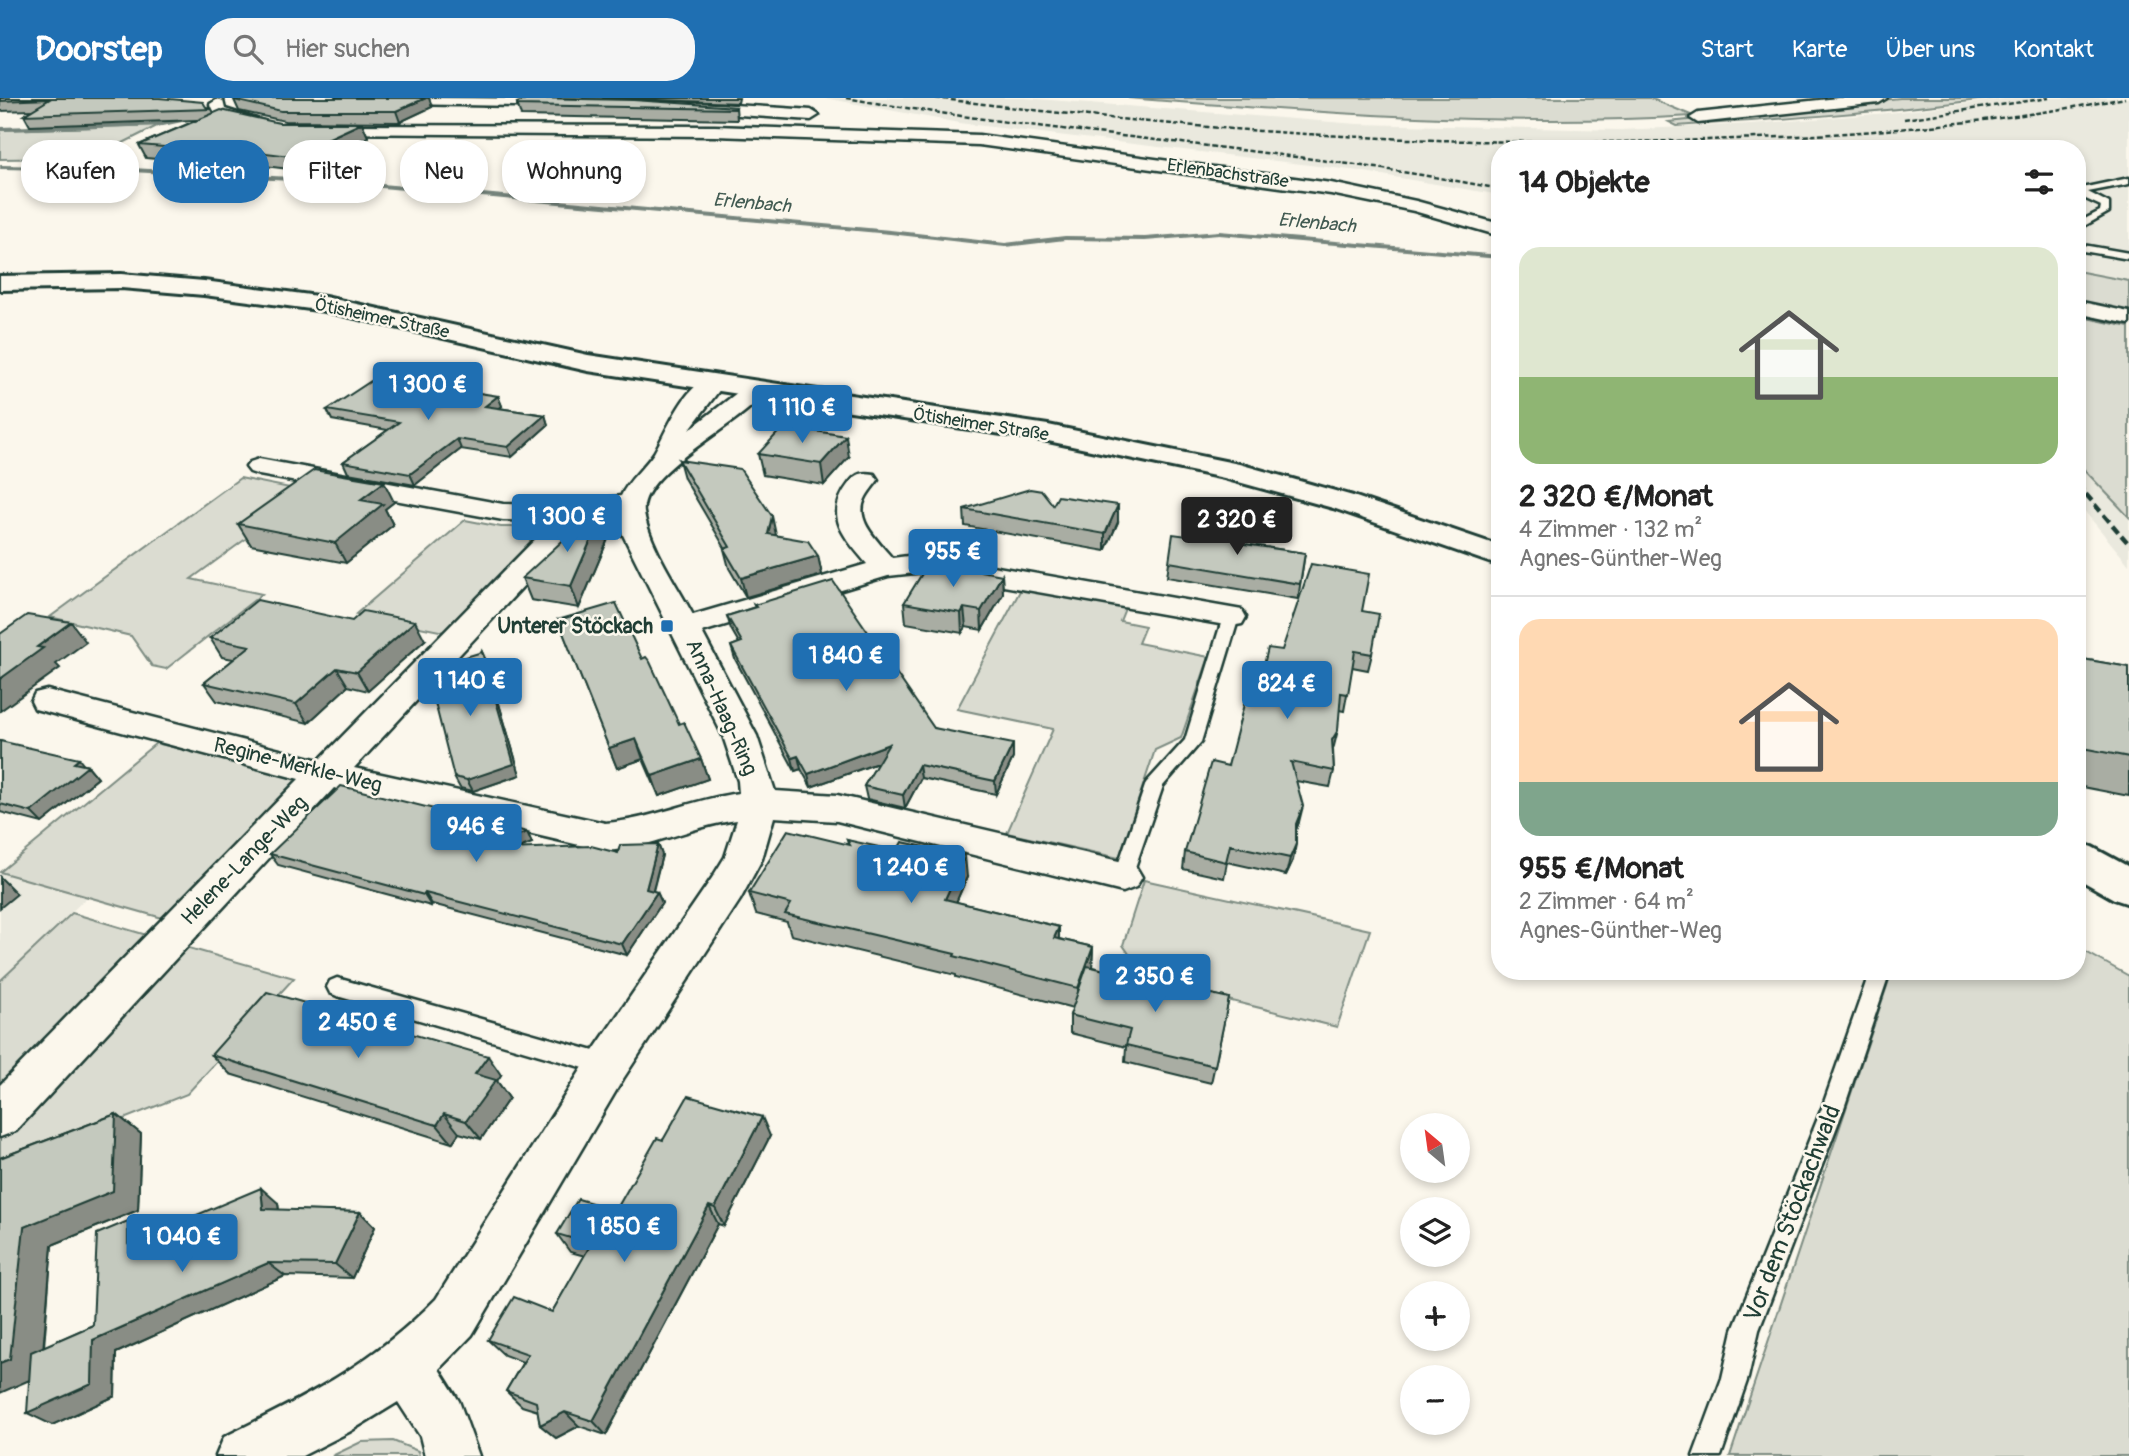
<!DOCTYPE html>
<html lang="de">
<head>
<meta charset="utf-8">
<style>
	:root { --surface:#fff; --page:#f6f6f6; --text:#222; --muted:#767676; --line:#e0e0e0; --accent:#1f6fb2 }
	body { margin:0; font-family:Pangolin,sans-serif; background:var(--page); color:var(--text); height:100vh; display:flex; flex-direction:column; font-size:26px; white-space:nowrap }
	* { box-sizing:border-box; margin:0 }
	p { font-size:23px; color:var(--muted) }
	.icon { flex:none; width:38px; height:38px; fill:none; stroke:currentColor; stroke-width:2; stroke-linecap:round; stroke-linejoin:round }
	.map { position:relative; flex:1; overflow:hidden }
	.sheet { position:absolute; left:1491px; top:42px; width:595px; height:840px; display:flex; flex-direction:column; background:var(--surface); border-radius:28px; box-shadow:0 4px 10px #0003 }
	.sheet>* { flex:none }
	.hud { position:absolute; left:21px; top:42px; width:665px; height:63px; display:flex; gap:14px }
	.needle { width:46px; rotate:331deg }
	.tools { position:absolute; left:1400px; top:1015px; display:grid; gap:14px }
	.tools a { display:grid; place-items:center; width:70px; height:70px; border-radius:50%; background:var(--surface); box-shadow:0 4px 10px #0003; font-size:35px }
	.price { position:absolute; translate:-50% -60px; padding:0 16px; border-radius:7px; background:var(--accent); color:#fff; font-size:23px; line-height:46px; filter:drop-shadow(0 2px 4px #0008) }
	.price::after { content:''; position:absolute; left:50%; top:42px; width:21px; height:16px; margin-left:-10px; background:inherit; clip-path:polygon(0 0,100% 0,50% 100%) }
	.price.on { background:#222; color:#fff }
	ul { padding:0; list-style:none }
	li { display:grid; align-content:center; gap:14px; height:371px; padding:0 28px }
	li+li { border-top:2px solid var(--line) }
	li span { display:grid; place-items:center; height:217px; border-radius:21px; color:#555 }
	li>.icon { margin-inline-start:auto }
	span .icon { width:126px; height:126px; fill:#fffc; stroke-width:1 }
	li b { font-size:30px }
	h2 { display:flex; justify-content:space-between; align-items:center; height:84px; padding:0 28px; font-size:30px }
	.tag { padding:0 24px; border-radius:28px; background:var(--surface); box-shadow:0 4px 10px #0003; font-size:24px; line-height:63px }
	.tag.on { background:var(--accent); color:#fff }
	header { display:flex; align-items:center; gap:42px; box-sizing:border-box; height:98px; padding:0 35px; background:var(--accent); color:#fff }
	header strong { font-size:33px }
	nav { display:flex; gap:38px; margin-inline-start:auto; font-size:24px }
	.search { width:490px; height:63px; background:var(--page); display:flex; align-items:center; gap:18px; box-sizing:border-box; padding:0 24px; border-radius:28px; color:var(--muted); font-size:26px }
	.map>svg:first-child { display:block }
	.built { fill:#eae9de }
	.green { fill:#dbdcd1; stroke:#7d8c82; stroke-width:2 }
	.lines { fill:none; stroke-linecap:round; stroke-linejoin:round }
	.stream { fill:#74847b; fill-rule:evenodd }
	.lane-casing { stroke:#1f3d34; stroke-width:5 }
	.street-casing { stroke:#1f3d34; stroke-width:5 }
	.secondary-casing { stroke:#1f3d34; stroke-width:6 }
	.lane { fill:#fbf7ec; fill-rule:evenodd }
	.street { fill:#fbf7ec; fill-rule:evenodd }
	.secondary { fill:#fbf7ec; fill-rule:evenodd }
	.rail-far1 { stroke:#1f3d34; stroke-width:2.5; stroke-dasharray:5 2.5; stroke-linecap:butt }
	.rail { stroke:#1f3d34; stroke-width:4.5; stroke-dasharray:9 4.5; stroke-linecap:butt }
	.wall { fill:#a9ada3; stroke:#1f3d34; stroke-width:2 }
	.shaded-wall { fill:#898d85; stroke:#1f3d34; stroke-width:2 }
	.building { fill:#c4c9be; stroke:#1f3d34; stroke-width:2 }
	.poi-dot { fill:#1f6fb2; stroke:#fbf7ec; stroke-width:2.5 }
	.labels { text-anchor:middle; stroke-width:5; stroke-linejoin:round; paint-order:stroke }
	.far-street-label { font-size:18px; fill:#1f3d34; stroke:#fbf7ec }
	.far-water-label { font-size:19px; font-style:italic; fill:#425b52; stroke:#fbf7ec }
	.poi-label { font-size:21px; font-weight:bold; fill:#1f3d34; stroke:#fbf7ec; text-anchor:end }
	.street-label { font-size:21px; fill:#1f3d34; stroke:#fbf7ec }
	.near-street-label { font-size:24px; fill:#1f3d34; stroke:#fbf7ec }
</style>
</head>
<body>
<header>
<strong>Doorstep</strong>
<div class="search"><svg class="icon" aria-label="search" viewBox="0 0 24 24"><circle cx="10" cy="10" r="6"/><path d="M15 15l6 6"/></svg>Hier suchen</div>
<nav><a>Start</a><a>Karte</a><a>Über uns</a><a>Kontakt</a></nav>
</header>
<div class="map">
<svg width="2129" height="1358" viewBox="0 0 2129 1358">
	<rect width="100%" height="100%" fill="#fbf7ec"/>
	<filter id="ink" filterUnits="userSpaceOnUse"><feTurbulence type="fractalNoise" baseFrequency=".0143" numOctaves="2"/><feDisplacementMap in="SourceGraphic" scale="14" xChannelSelector="R" yChannelSelector="G"/><feConvolveMatrix kernelMatrix="1 2 1 2 8 2 1 2 1" color-interpolation-filters="sRGB"/></filter>
	<g filter="url(#ink)">
		<g class="built">
			<polygon points="825,0 1025,0 1357,26 1620,32 1750,26 1888,15 2013,0 2129,0 2129,183 2077,173 2077,51 1500,51 1500,97 1359,73 959,25"/>
			<polygon points="2077,364 2129,419 2129,467 2077,404"/>
			<polygon points="0,774 87,799 0,883"/>
		</g>
		<g class="green">
			<path d="M1128,0h522l43,18c-188,11 -378,-3 -565,-18z"/>
			<path d="M1900,0h93c-105,14 -210,21 -316,28l-8,-4z"/>
			<polygon points="159,27 109,52 80,60 0,61 0,32"/>
			<polygon points="2077,173 2129,183 2129,419 2077,364"/>
			<polygon points="240,380 310,394 191,481 262,496 166,571 152,568 131,538 50,519"/>
			<polygon points="465,422 501,429 546,429 444,534 356,516"/>
			<polygon points="1022,489 1126,508 1120,523 1145,528 1138,545 1209,559 1181,640 1155,652 1119,760 1007,735 1053,631 957,611"/>
			<polygon points="156,645 301,681 166,821 0,774"/>
			<polygon points="1144,782 1370,832 1337,929 1147,882 1123,847"/>
			<polygon points="72,815 150,838 0,992 0,883"/>
			<polygon points="182,848 294,880 187,996 0,1070 0,1039"/>
			<polygon points="2077,849 2129,878 2129,1358 1730,1358 1892,873 2077,873"/>
			<polygon points="393,1343 418,1353 419,1358 332,1358 361,1344"/>
		</g>
		<g class="lines">
			<g class="stream">
				<polygon points="194,18 196,21 163,28 0,33 0,29 163,24"/>
				<polygon points="0,67 114,69 326,81 890,132 1005,145 1065,138 1145,139 1219,133 1500,157 1500,161 1219,137 1145,143 1065,142 1005,149 890,136 326,85 114,73 0,71"/>
				<polygon points="2077,215 2129,226 2129,230 2077,219"/>
			</g>
			<g class="lane-casing">
				<g id="lane">
					<polygon points="2129,80 2129,86 2088,94 2109,105 2109,114 2077,132 2077,125 2100,113 2101,108 2077,97 2077,91"/>
					<polygon points="2077,146 2129,155 2129,161 2077,152"/>
					<polygon points="1231,514 1239,519 1201,644 1163,688 1130,784 1123,786 1116,784 1114,779 1146,685 1185,642 1223,519"/>
					<polygon points="1870,873 1890,873 1844,1010 1759,1232 1748,1280 1721,1358 1693,1358 1722,1280 1733,1232 1822,1010"/>
					<polygon points="337,880 608,957 616,960 619,967 616,974 608,977 337,898 330,895 327,889 330,883"/>
				</g>
			</g>
			<g class="street-casing">
				<g id="street">
					<path d="M336,0c159,0 317,0 475,12l8,5 -8,5 -175,-12 -292,-5z"/>
					<polygon points="1838,0 1887,0 1879,5 1698,25 1690,20 1698,15"/>
					<polygon points="218,1 223,3 225,11 269,25 271,28 263,33 212,17 210,6"/>
					<polygon points="319,27 715,28 979,37 1331,85 1416,103 1500,126 1500,138 1414,113 1331,96 979,47 715,38 313,35 311,32 313,29"/>
					<polygon points="2077,203 2129,214 2129,226 2077,215"/>
					<path d="M712,279l8,2 4,5 -35,46 58,-45h16l4,5c-23,34 -129,81 -123,123 6,33 33,72 49,102l174,-51c-24,-29 -44,-48 -17,-82 7,-9 13,-10 24,-8l4,6c-4,6 -10,12 -13,19 -11,22 15,44 27,59l32,-4 318,56 4,7 -4,7 -11,2 -307,-54 -36,4 -186,56 55,104 18,55 62,4 286,67 13,5 6,10 -6,10 -13,5 -286,-71 -63,-4 -12,42 -22,41 -117,179 -151,256 -33,34 20,32 20,55h-54l-5,-20 -22,-34 -49,30 -47,24h-86l8,-19c82,-40 147,-72 212,-138l157,-248 119,-173 13,-21 12,-37c-45,6 -86,28 -132,31l-271,-63 -318,343 -16,6v-52l299,-306 -264,-70 -4,-8 4,-8 12,-3 272,70 234,-239 -50,-1 -244,-45 -9,-3 -4,-5 4,-5 9,-3 244,45 48,1 70,-9c7,-16 23,-28 33,-43 13,-22 30,-69 58,-76zM617,415l6,22 100,201 15,45 1,12c-46,6 -88,27 -134,30l-251,-55 226,-243 4,-8z"/>
				</g>
			</g>
			<g class="secondary-casing">
				<g id="secondary">
					<polygon points="121,176 204,183 325,199 588,257 1048,327 1239,366 1353,398 1500,448 1500,468 1333,410 1224,380 1048,343 588,273 325,213 204,197 121,190 0,192 0,178"/>
					<polygon points="2077,744 2092,749 2129,769 2129,806 2114,801 2077,780"/>
				</g>
			</g>
			<use href="#lane" class="lane"/>
			<use href="#street" class="street"/>
			<use href="#secondary" class="secondary"/>
			<g class="rail-far1">
				<path d="M846,0c217,38 438,49 654,91"/>
				<path d="M936,0c244,32 489,49 736,43 152,-4 303,-14 453,-43"/>
				<polyline points="1904,21 2049,0"/>
			</g>
			<polyline class="rail" points="2077,386 2129,446"/>
		</g>
		<g class="wall">
			<polygon points="0,0 159,0 206,9 212,11 214,15 279,25 362,25 368,39 297,72 240,65 233,68 146,60 139,47 197,22 30,28 24,17 32,12 0,13"/>
			<polygon points="250,0 429,0 432,9 400,24 285,23 239,13 234,2"/>
			<polygon points="602,0 739,0 738,5"/>
			<polygon points="517,5 736,9 737,22 521,18"/>
			<polygon points="498,298 502,308 499,310 545,317 548,327 512,359 461,351 415,387 348,375 343,364 388,332 332,322 327,312"/>
			<polygon points="758,356 849,359 824,387 763,377"/>
			<polygon points="679,362 776,438 818,458 822,477 746,499 729,470 724,451 725,450 684,380"/>
			<polygon points="394,404 385,411 393,427 346,465 251,447 238,426"/>
			<polygon points="1053,407 1118,424 1105,453 965,428 964,411"/>
			<polygon points="616,422 579,510 531,502 522,480"/>
			<polygon points="1239,445 1305,455 1298,501 1167,479 1169,464"/>
			<polygon points="1002,477 1003,496 982,532 966,529 962,535 906,525 904,505"/>
			<polygon points="754,507 934,630 1013,660 996,696 921,680 905,710 867,701 864,688 878,665 811,689 801,671 795,673 735,561 731,548 739,545 731,531 727,518 755,509"/>
			<polygon points="1362,513 1372,556 1368,572 1352,569 1344,613 1339,612 1333,651 1334,673 1330,689 1296,683 1299,724 1296,732 1293,762 1286,777 1227,764 1224,780 1183,771 1185,754 1228,668 1254,588 1263,571"/>
			<polygon points="558,522 642,561 679,626 701,661 708,681 659,698 643,661 617,670"/>
			<polygon points="210,540 425,542 368,593 348,588 308,625 217,603 204,585 234,561 222,559"/>
			<polygon points="482,554 487,565 520,677 473,693 460,690 454,679"/>
			<polygon points="2077,560 2129,569 2129,698 2077,688"/>
			<polygon points="0,643 88,668 98,680 42,725 0,714"/>
			<polygon points="527,734 532,745 517,751 618,755 658,746 662,757 653,793 657,794 662,805 627,857 432,806 431,808 278,767 270,756"/>
			<polygon points="847,742 967,779 956,804 1059,829 1059,841 1093,849 1092,869 1229,900 1211,985 1125,964 1126,949 1070,935 1070,917 1073,910 956,879 956,877 791,837 787,824 756,816 749,795 848,746"/>
			<polygon points="211,957 501,977 497,983 509,1000 481,1041 459,1035 452,1045 230,976"/>
			<polygon points="116,1016 141,1036 138,1112 52,1147 44,1249 93,1227 148,1137 278,1105 279,1112 360,1114 375,1129 352,1180 285,1178 116,1255 115,1298 52,1327 30,1282 0,1060"/>
			<polygon points="770,1038 724,1128 718,1126 606,1337 579,1328 556,1340 540,1327 538,1313 522,1308 506,1293 523,1264 504,1257 488,1242 552,1214 585,1158 570,1154 557,1136 616,1112 663,1042"/>
		</g>
		<g class="shaded-wall">
			<polygon points="426,0 429,0 432,9 400,24 396,13"/>
			<polygon points="362,25 368,39 297,72 290,58"/>
			<polygon points="233,51 240,65 233,68 227,54"/>
			<polygon points="498,298 502,308 489,318 485,308"/>
			<polygon points="545,317 548,327 512,359 508,349"/>
			<polygon points="846,338 849,359 824,387 821,366"/>
			<polygon points="457,341 461,351 415,387 410,376"/>
			<polygon points="384,384 394,404 385,411 393,427 346,465 335,445 360,402"/>
			<polygon points="609,400 616,422 579,510 571,488"/>
			<polygon points="1118,407 1118,424 1105,453 1105,436"/>
			<polygon points="772,418 776,437 772,455 768,436"/>
			<polygon points="818,458 822,477 746,499 741,480"/>
			<polygon points="1002,477 1003,496 982,532 981,513"/>
			<polygon points="964,510 966,529 962,535 961,515"/>
			<polygon points="415,523 425,542 368,593 357,574"/>
			<polygon points="71,524 86,544 56,566 60,570 0,613 0,581 37,549"/>
			<polygon points="482,554 487,565 520,677 473,693 467,682"/>
			<polygon points="337,570 348,588 308,625 296,606"/>
			<polygon points="1338,632 1334,648 1328,659 1332,642"/>
			<polygon points="636,641 643,661 617,670 609,650"/>
			<polygon points="889,646 891,660 811,689 808,676"/>
			<polygon points="1013,646 1013,660 996,696 995,683"/>
			<polygon points="798,658 801,671 795,673 792,660"/>
			<polygon points="79,661 86,670 88,668 98,680 42,725 31,714 74,665"/>
			<polygon points="701,661 708,681 659,698 652,678"/>
			<polygon points="919,667 921,680 905,710 903,697"/>
			<polygon points="1303,708 1299,724 1292,742 1296,726"/>
			<polygon points="527,734 532,745 483,763 477,752"/>
			<polygon points="658,746 662,757 650,802 646,791"/>
			<polygon points="1296,746 1293,762 1286,777 1290,760"/>
			<polygon points="965,758 967,779 948,823 945,801"/>
			<polygon points="0,779 17,796 0,810"/>
			<polygon points="657,794 662,805 627,857 622,846"/>
			<polygon points="425,795 432,806 431,808 424,797"/>
			<polygon points="1059,829 1059,850 1054,840"/>
			<polygon points="1093,849 1092,870 1078,911 1078,890"/>
			<polygon points="488,958 501,977 497,983 509,1000 481,1041 466,1023 475,976"/>
			<polygon points="116,1016 141,1036 138,1112 52,1147 41,1277 0,1295 0,1265 24,1129"/>
			<polygon points="444,1016 459,1035 452,1045 437,1027"/>
			<polygon points="762,1019 770,1038 724,1128 715,1110"/>
			<polygon points="261,1090 278,1105 280,1126 263,1111"/>
			<polygon points="709,1108 718,1126 606,1337 593,1323"/>
			<polygon points="360,1114 375,1129 352,1180 335,1166"/>
			<polygon points="128,1123 148,1137 128,1146"/>
			<polygon points="268,1165 285,1178 116,1255 115,1298 52,1327 27,1315 93,1242"/>
			<polygon points="565,1314 579,1328 556,1340 540,1327"/>
		</g>
		<g class="building">
			<polygon points="0,0 159,0 203,4 206,9 212,11 24,17 50,1 0,3"/>
			<polygon points="250,0 426,0 396,13 281,13 234,2"/>
			<polygon points="530,0 633,2 736,9 735,11 517,7 517,5"/>
			<polygon points="221,12 279,25 362,25 290,58 233,51 227,54 139,47"/>
			<polygon points="377,279 498,298 485,308 545,317 508,349 457,341 410,376 343,364 399,324 327,312"/>
			<polygon points="784,328 846,338 821,366 758,356"/>
			<polygon points="679,362 740,371 772,418 768,436 808,443 818,458 741,480 724,451 730,449"/>
			<polygon points="314,372 384,384 360,402 383,406 335,445 238,426"/>
			<polygon points="1030,391 1042,393 1053,407 1058,398 1118,407 1105,436 964,411"/>
			<polygon points="609,400 571,488 522,480"/>
			<polygon points="1206,431 1240,436 1237,445 1305,455 1300,486 1169,464 1173,436 1203,440"/>
			<polygon points="928,466 942,469 944,466 1002,477 981,513 964,510 961,515 904,505"/>
			<polygon points="1311,466 1369,476 1362,513 1379,516 1372,556 1355,553 1348,596 1341,595 1338,632 1332,642 1334,673 1291,664 1303,708 1296,726 1296,746 1290,760 1230,747 1226,764 1185,754 1211,664 1228,668 1249,587 1254,588 1259,570 1263,571 1268,550 1282,552"/>
			<polygon points="833,483 934,630 1013,646 995,683 919,667 903,697 864,688 889,646 808,676 798,658 792,660 731,548 742,544 727,518 756,509 754,507"/>
			<polygon points="257,502 352,523 363,513 415,523 357,574 337,570 296,606 204,585 250,548 210,540"/>
			<polygon points="616,505 642,561 646,559 650,564 679,626 684,624 701,661 652,678 636,641 609,650 558,522"/>
			<polygon points="27,517 71,524 37,549 43,550 0,581 0,536"/>
			<polygon points="482,554 514,666 467,682 454,679 428,577 436,568"/>
			<polygon points="2077,560 2129,569 2129,659 2077,649"/>
			<polygon points="0,643 79,661 74,665 88,668 31,714 0,706"/>
			<polygon points="341,688 527,734 477,752 591,748 618,755 620,747 658,746 646,791 657,794 622,846 425,795 424,797 270,756"/>
			<polygon points="788,732 850,747 847,742 897,753 902,744 965,758 945,801 1059,829 1054,840 1093,849 1078,890 954,858 955,856 785,816 791,806 749,795"/>
			<polygon points="1087,868 1229,900 1215,968 1126,947 1130,932 1070,917"/>
			<polygon points="267,894 488,958 475,976 496,982 466,1023 444,1016 437,1027 211,957"/>
			<polygon points="688,998 762,1019 715,1110 709,1108 593,1323 565,1314 540,1327 536,1304 506,1293 528,1256 488,1242 514,1199 552,1214 591,1146 557,1136 578,1101 616,1112 657,1040 663,1042"/>
			<polygon points="116,1016 113,1093 24,1129 10,1261 0,1265 0,1060"/>
			<polygon points="261,1090 263,1111 360,1114 335,1166 268,1165 93,1242 92,1286 27,1315 31,1254 93,1227 97,1136 128,1123 128,1146"/>
		</g>
	</g>
	<rect class="poi-dot" x="660" y="521" width="14" height="14" rx="3.5"/>
	<g class="labels">
		<g class="far-street-label">
			<text transform="translate(1228 75) rotate(8)" y="6">Erlenbachstraße</text>
			<text transform="translate(382 220) rotate(12)" y="6">Ötisheimer Straße</text>
			<text transform="translate(981 326) rotate(9)" y="6">Ötisheimer Straße</text>
		</g>
		<g class="far-water-label">
			<text transform="translate(752 104) rotate(5)" y="7">Erlenbach</text>
			<text transform="translate(1317 124) rotate(5)" y="7">Erlenbach</text>
		</g>
		<g class="poi-label">
			<text x="653" y="535">Unterer Stöckach</text>
		</g>
		<g class="street-label">
			<text transform="translate(722 609) rotate(66)" y="7">Anna-Haag-Ring</text>
			<text transform="translate(298 667) rotate(14)" y="7">Regine-Merkle-Weg</text>
			<text transform="translate(244 762) rotate(-46)" y="7">Helene-Lange-Weg</text>
		</g>
		<g class="near-street-label">
			<text transform="translate(1792 1115) rotate(-69)" y="8">Vor dem Stöckachwald</text>
		</g>
	</g>
</svg>
<div class="tools">
<a><svg class="needle" viewBox="-14 -14 28 28"><path d="M0-13l5 13h-10z" fill="#e53935"/><path d="M0 13l5-13h-10z" fill="#767676"/></svg></a>
<a><svg class="icon" aria-label="layers" viewBox="0 0 24 24"><path d="M12 4l9 5-9 5-9-5zM3 14l9 5 9-5"/></svg></a>
<a>+</a>
<a>−</a>
</div>
<b class="price" style="left:428px;top:324px">1 300 €</b>
<b class="price" style="left:802px;top:347px">1 110 €</b>
<b class="price" style="left:567px;top:456px">1 300 €</b>
<b class="price on" style="left:1237px;top:459px">2 320 €</b>
<b class="price" style="left:953px;top:491px">955 €</b>
<b class="price" style="left:846px;top:595px">1 840 €</b>
<b class="price" style="left:470px;top:620px">1 140 €</b>
<b class="price" style="left:1287px;top:623px">824 €</b>
<b class="price" style="left:476px;top:766px">946 €</b>
<b class="price" style="left:911px;top:807px">1 240 €</b>
<b class="price" style="left:1155px;top:916px">2 350 €</b>
<b class="price" style="left:358px;top:962px">2 450 €</b>
<b class="price" style="left:624px;top:1166px">1 850 €</b>
<b class="price" style="left:182px;top:1176px">1 040 €</b>
<div class="hud">
<a class="tag">Kaufen</a>
<a class="tag on">Mieten</a>
<a class="tag">Filter</a>
<a class="tag">Neu</a>
<a class="tag">Wohnung</a>
</div>
<section class="sheet">
<h2>14 Objekte<svg class="icon" aria-label="filters" viewBox="0 0 24 24"><path d="M4 7h16M4 17h16"/><circle cx="9" cy="7" r="2"/><circle cx="15" cy="17" r="2"/></svg></h2>
<ul>
<li><span style="background:linear-gradient(#dfe7d0 60%,#8fb573 0)"><svg class="icon" aria-label="home" viewBox="0 0 24 24"><path d="M3 11l9-7 9 7M6 9v11h12V9"/></svg></span><div><b>2 320 €/Monat</b><p>4 Zimmer · 132 m²</p><p>Agnes-Günther-Weg</p></div></li>
<li><span style="background:linear-gradient(#ffd9b3 75%,#7fa58c 0)"><svg class="icon" aria-label="home" viewBox="0 0 24 24"><path d="M3 11l9-7 9 7M6 9v11h12V9"/></svg></span><div><b>955 €/Monat</b><p>2 Zimmer · 64 m²</p><p>Agnes-Günther-Weg</p></div></li>
</ul>
</section>
</div>
</body>
</html>
